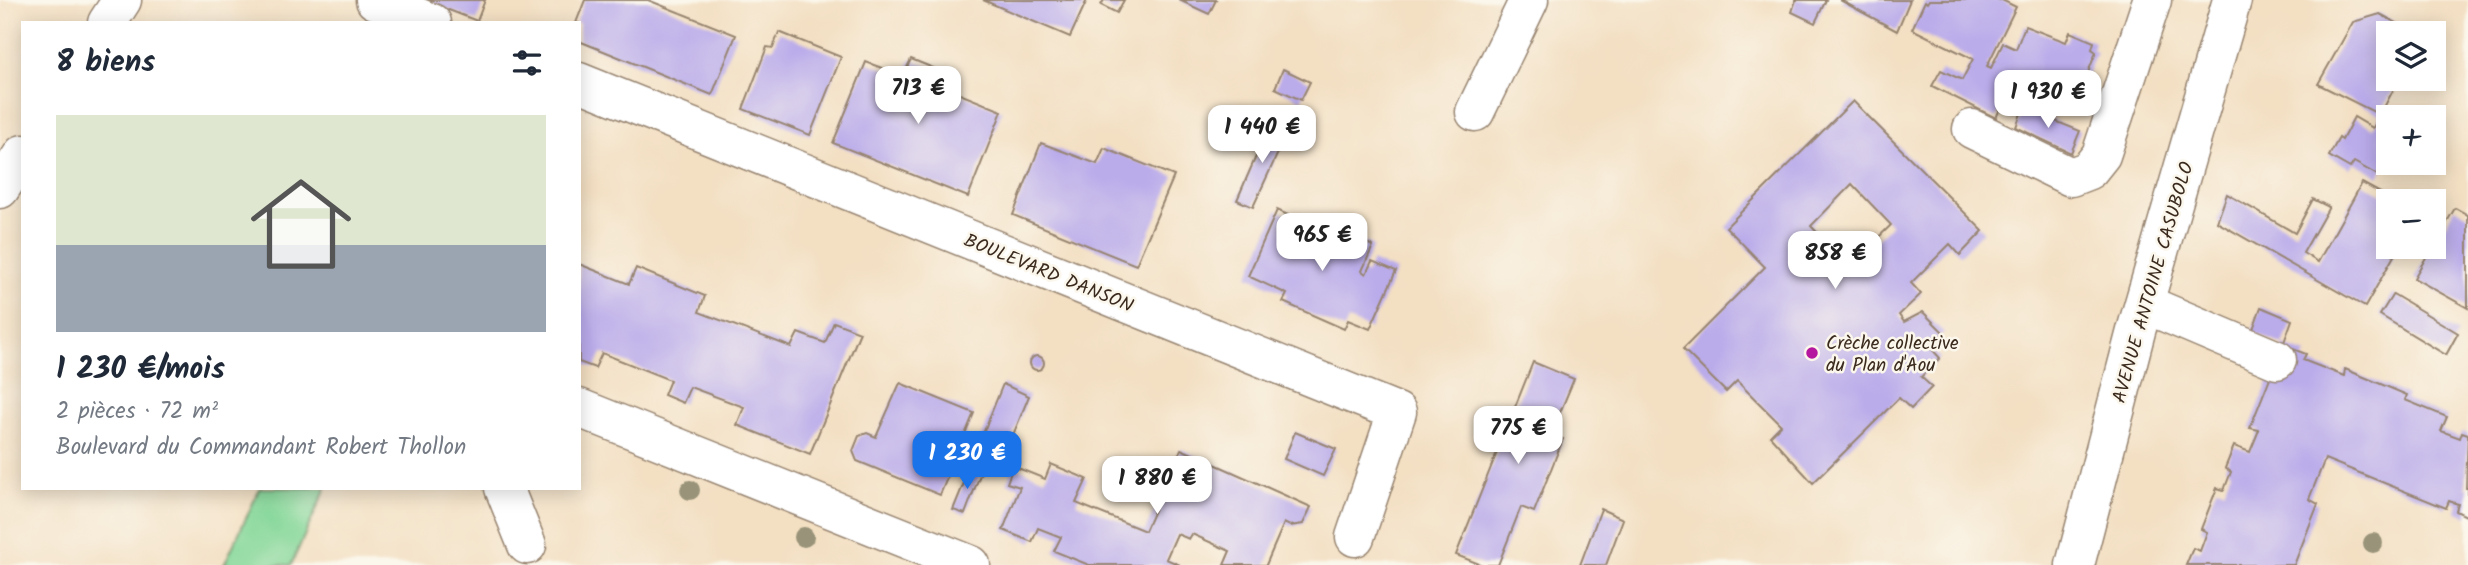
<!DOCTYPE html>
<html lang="fr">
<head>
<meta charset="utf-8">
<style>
	:root { --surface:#fff; --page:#f6f6f7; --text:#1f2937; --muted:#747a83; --line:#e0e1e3; --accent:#1a73e8 }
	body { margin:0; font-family:Kalam,sans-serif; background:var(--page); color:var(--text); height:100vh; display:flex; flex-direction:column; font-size:26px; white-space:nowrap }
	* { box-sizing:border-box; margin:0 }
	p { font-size:23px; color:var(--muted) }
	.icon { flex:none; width:38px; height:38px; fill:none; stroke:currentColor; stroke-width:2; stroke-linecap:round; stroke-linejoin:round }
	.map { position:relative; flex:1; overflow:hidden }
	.side { position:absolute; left:21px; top:21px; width:560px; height:469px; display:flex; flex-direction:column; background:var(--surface); border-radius:0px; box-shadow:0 4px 18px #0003 }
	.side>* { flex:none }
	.controls { position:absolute; left:2376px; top:21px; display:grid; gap:14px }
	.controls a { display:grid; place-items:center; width:70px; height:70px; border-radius:0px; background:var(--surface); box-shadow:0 4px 18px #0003; font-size:35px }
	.price { position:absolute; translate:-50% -60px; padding:0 16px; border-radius:14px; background:#fff; color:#222; font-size:23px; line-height:46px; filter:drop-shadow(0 2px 4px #0008) }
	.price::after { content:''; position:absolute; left:50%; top:42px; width:21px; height:16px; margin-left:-10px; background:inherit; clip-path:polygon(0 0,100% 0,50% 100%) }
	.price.current { background:var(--accent); color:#fff }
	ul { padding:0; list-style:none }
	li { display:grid; align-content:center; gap:14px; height:371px; padding:0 35px }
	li+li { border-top:2px solid var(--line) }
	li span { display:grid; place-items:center; height:217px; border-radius:0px; color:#555 }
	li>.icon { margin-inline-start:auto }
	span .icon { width:126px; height:126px; fill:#fffc; stroke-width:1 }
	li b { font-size:30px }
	h2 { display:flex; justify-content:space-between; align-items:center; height:84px; padding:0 35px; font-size:30px }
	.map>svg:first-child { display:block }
	.green { fill:#84d799; stroke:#60805c; stroke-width:2 }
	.building { fill:#baabea; fill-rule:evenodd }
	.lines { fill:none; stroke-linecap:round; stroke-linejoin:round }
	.minor-casing { stroke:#978470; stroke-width:41 }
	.minor { stroke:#fff; stroke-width:38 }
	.tree { fill:#989379 }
	.poi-dot { fill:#b5179e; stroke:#fbf7ec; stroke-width:2.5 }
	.labels { text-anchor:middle; stroke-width:5; stroke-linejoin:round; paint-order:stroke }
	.street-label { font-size:19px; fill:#3b2a1e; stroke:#fbf7ec }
	.poi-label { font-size:19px; fill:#3b2a1e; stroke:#fbf7ec; text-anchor:start }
</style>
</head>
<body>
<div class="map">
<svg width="2468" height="565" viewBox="0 0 2468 565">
	<rect width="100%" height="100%" fill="#fbf7ec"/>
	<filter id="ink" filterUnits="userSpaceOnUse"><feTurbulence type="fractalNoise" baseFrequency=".0143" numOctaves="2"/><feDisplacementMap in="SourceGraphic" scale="14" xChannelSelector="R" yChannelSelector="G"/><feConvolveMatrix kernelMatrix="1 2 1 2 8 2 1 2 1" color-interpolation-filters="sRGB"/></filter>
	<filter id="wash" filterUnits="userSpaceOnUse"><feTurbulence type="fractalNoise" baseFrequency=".00686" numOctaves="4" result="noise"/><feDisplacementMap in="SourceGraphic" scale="28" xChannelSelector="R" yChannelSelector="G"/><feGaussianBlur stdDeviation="1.57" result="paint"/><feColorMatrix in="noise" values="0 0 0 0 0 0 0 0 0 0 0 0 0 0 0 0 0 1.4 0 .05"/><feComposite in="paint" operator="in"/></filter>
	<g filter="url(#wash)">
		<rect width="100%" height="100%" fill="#f3dfc2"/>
		<polygon class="green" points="260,488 326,488 291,565 224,565"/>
		<g id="blocks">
			<g class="building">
				<polygon points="423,0 485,0 477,21"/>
				<polygon points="585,0 648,0 736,35 712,95 579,41 579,23 576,23"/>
				<polygon points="983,0 1087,0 1070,37"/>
				<polygon points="1104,0 1124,0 1117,13 1101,5"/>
				<polygon points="1179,0 1216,0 1209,14"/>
				<polygon points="1796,0 1826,0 1815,23 1792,12"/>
				<polygon points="1840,0 1910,0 1897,31"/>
				<polygon points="1929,0 2002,0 2016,7 1987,66 1991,68 2003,43 2016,49 2025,26 2066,42 2070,32 2094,42 2092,49 2096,52 2082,88 2077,86 2066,112 2009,89 1996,118 1932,86 1941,70 1962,80 1973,59 1912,29 1925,1 1927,3"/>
				<polygon points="2380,14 2415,33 2389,33 2389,79 2399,79 2380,115 2318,84 2353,22"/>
				<polygon points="779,32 841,57 810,135 743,109 767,47 773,48"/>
				<polygon points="911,59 941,71 935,84 1002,111 968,197 833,143 866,62 903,76"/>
				<polygon points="1283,69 1310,82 1301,100 1275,88"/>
				<path d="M1853,101l130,130 -23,24 -10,-11 -39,39 10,11 -22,21 5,7 19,-10 21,21 -15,13 11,12 -19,19 11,10 -21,22 -12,-11 -86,85 -43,-47 11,-11 -44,-44 -11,11 -43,-43 82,-82 -39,-40zM1852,184l39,41 -42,41 -38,-40z"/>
				<polygon points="2023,108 2080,131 2071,153 2016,127"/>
				<polygon points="2380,115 2389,120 2389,159 2379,176 2354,162 2350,168 2329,156 2339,138 2342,140 2354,117 2373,128"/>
				<polygon points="1270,124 1288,131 1253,207 1237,200"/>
				<polygon points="1041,143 1097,164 1104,148 1174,176 1136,265 1013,215"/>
				<polygon points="2362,183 2395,201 2389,201 2389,247 2399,247 2365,307 2217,222 2227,194 2295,233 2313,199 2329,207 2303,253 2318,262"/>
				<polygon points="2455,208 2468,215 2468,308 2414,278"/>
				<polygon points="1277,210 1318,229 1310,247 1323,254 1335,228 1373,246 1362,271 1366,274 1372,261 1396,271 1370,329 1348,320 1344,329 1283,302 1287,294 1248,276"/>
				<polygon points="579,264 629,284 636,268 705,296 699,312 791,347 798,333 825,343 834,322 860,332 810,454 737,425 744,407 690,387 683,403 664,395 670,380 602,353 595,368 579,362"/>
				<polygon points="2393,294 2458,333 2446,355 2380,315"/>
				<polygon points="2261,307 2292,320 2283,345 2252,332"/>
				<polygon points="2283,345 2306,354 2303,360 2344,376 2345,369 2407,395 2405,400 2447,417 2441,431 2460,438 2462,432 2468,434 2466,488 2468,488 2468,517 2456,511 2458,504 2449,501 2446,508 2325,459 2309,499 2318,504 2294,565 2186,565 2193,548 2200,551 2207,532 2201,529 2217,488 2224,490 2231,472 2225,468 2234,446 2250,452 2259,430 2250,428"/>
				<circle cx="1037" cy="363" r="7"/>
				<polygon points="1533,362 1574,379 1551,434 1563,439 1534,512 1521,507 1498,565 1482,565 1456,555"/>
				<polygon points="900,383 974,413 940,495 857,461 853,451 859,436 867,433 876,437"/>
				<polygon points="1003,384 1029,396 1004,457 978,446"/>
				<polygon points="1295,432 1336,449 1323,476 1284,459"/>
				<polygon points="1181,449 1311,507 1303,524 1290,526 1284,523 1266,565 1224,565 1230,551 1192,534 1189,539 1177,534 1166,559 1180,565 1089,565 1054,551 1061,537 1038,528 1032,542 1003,530 1020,487 1007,483 1013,466 1045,479 1051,464 1087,479 1076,503 1145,531"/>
				<polygon points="970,468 981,472 965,514 953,510"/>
				<polygon points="1601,509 1623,519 1606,565 1580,565"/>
			</g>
		</g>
	</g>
	<g filter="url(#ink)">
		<use href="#blocks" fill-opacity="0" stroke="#978470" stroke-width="2"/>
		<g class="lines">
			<g class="minor-casing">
				<g id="minor">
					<polyline points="375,0 432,23"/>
					<polyline points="107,23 122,0"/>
					<polyline points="579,82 1397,412 1355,537"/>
					<polyline points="1475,112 1529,0"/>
					<polyline points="1972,129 2071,177 2089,170 2101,155 2152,0"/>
					<polyline points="0,189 23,154"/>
					<polyline points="2145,304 2277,360"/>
					<polyline points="579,408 971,565"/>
					<polyline points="504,488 527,545"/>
					<polyline points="2075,565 2136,331 2232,0"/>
				</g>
			</g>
			<use href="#minor" class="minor"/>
		</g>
		<g class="tree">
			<circle cx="690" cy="490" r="10"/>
			<circle cx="804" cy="537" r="10"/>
			<circle cx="2373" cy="543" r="10"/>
		</g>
	</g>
	<circle class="poi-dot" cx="1812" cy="353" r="7"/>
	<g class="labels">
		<g class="street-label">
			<text transform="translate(1049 272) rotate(22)" y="7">BOULEVARD DANSON</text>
			<text transform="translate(2152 282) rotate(-74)" y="7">AVENUE ANTOINE CASUBOLO</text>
		</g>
		<g class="poi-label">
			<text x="1826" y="349">Crèche collective<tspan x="1826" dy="22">du Plan d'Aou</tspan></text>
		</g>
	</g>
</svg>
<div class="controls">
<a><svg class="icon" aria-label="layers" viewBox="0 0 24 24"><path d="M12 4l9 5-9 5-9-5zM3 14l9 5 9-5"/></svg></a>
<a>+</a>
<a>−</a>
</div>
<b class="price" style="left:918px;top:126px">713 €</b>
<b class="price" style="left:2048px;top:130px">1 930 €</b>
<b class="price" style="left:1262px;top:165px">1 440 €</b>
<b class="price" style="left:1322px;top:273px">965 €</b>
<b class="price" style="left:1835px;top:291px">858 €</b>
<b class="price" style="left:1518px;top:466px">775 €</b>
<b class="price current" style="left:967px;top:491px">1 230 €</b>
<b class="price" style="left:1157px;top:516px">1 880 €</b>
<section class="side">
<h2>8 biens<svg class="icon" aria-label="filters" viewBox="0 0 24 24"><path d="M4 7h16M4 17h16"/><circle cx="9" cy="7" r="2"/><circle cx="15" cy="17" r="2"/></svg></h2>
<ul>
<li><span style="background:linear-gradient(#dfe7d0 60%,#9aa5b1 0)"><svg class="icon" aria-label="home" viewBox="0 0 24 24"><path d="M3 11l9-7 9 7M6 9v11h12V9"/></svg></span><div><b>1 230 €/mois</b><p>2 pièces · 72 m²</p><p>Boulevard du Commandant Robert Thollon</p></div></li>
</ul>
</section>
</div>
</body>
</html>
